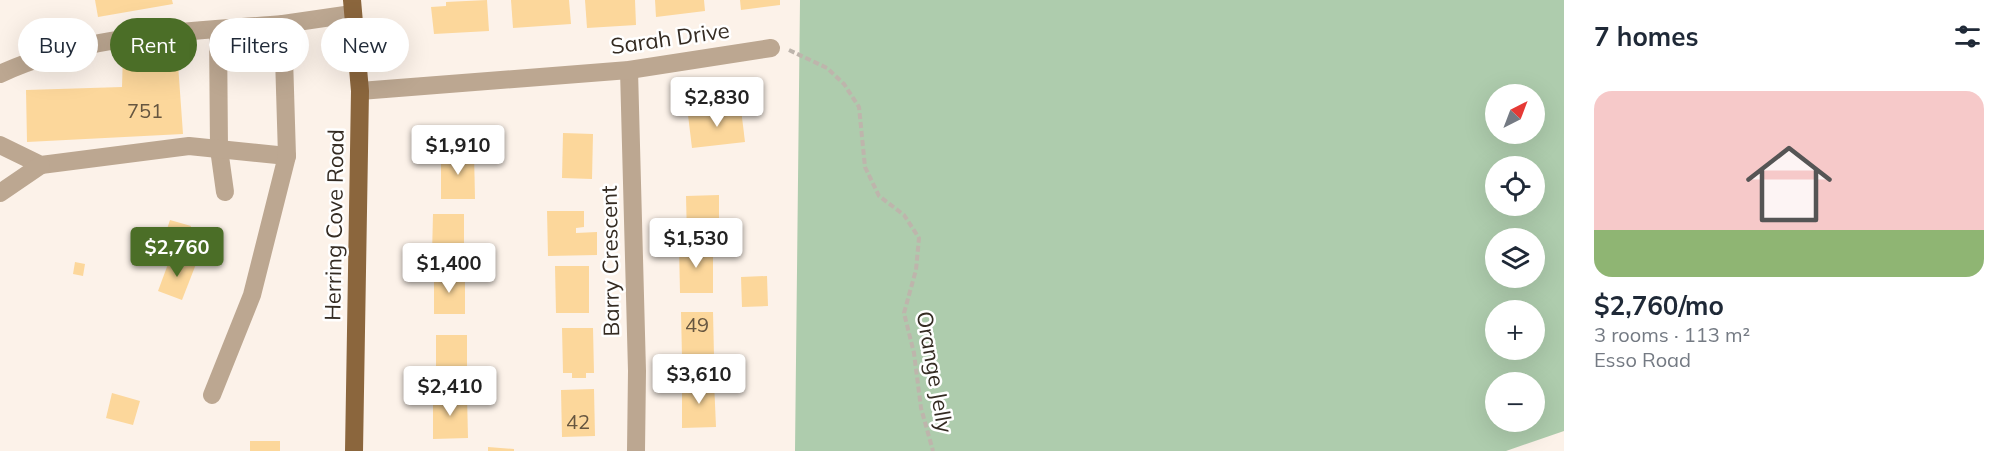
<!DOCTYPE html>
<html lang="en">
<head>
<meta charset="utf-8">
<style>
	:root { --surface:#fff; --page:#f2f2f3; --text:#1f2937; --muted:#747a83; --accent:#4b6e27 }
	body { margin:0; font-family:Mulish,sans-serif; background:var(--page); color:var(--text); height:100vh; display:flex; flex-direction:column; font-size:22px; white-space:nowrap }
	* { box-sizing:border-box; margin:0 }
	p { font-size:20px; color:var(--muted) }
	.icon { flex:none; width:33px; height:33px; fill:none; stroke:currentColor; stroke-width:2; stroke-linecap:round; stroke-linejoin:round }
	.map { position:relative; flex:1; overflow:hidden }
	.drawer { display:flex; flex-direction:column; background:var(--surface); width:450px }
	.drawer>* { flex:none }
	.top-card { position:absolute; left:18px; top:18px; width:570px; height:54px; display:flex; gap:12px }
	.needle { width:39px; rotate:42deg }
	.buttons { position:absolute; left:1485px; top:84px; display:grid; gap:12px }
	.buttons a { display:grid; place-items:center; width:60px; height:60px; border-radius:50%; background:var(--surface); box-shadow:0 6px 24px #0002; font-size:30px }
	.price { position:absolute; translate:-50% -51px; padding:0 14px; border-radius:6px; background:#fff; color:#222; font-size:20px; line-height:39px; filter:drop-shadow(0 2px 3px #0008) }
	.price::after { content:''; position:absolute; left:50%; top:36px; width:18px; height:14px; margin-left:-9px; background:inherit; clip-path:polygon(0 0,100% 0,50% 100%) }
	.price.active { background:var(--accent); color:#fff }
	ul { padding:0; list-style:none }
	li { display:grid; align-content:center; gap:12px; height:318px; padding:0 30px }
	li span { display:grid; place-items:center; height:186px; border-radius:18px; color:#555 }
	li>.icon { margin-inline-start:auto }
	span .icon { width:108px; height:108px; fill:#fffc; stroke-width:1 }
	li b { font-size:26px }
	h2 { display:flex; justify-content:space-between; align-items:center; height:72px; padding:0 30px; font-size:26px }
	.pill { padding:0 21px; border-radius:27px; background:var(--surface); box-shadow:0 6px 24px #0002; font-size:21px; line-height:54px }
	.pill.active { background:var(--accent); color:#fff }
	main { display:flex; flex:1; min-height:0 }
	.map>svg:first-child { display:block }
	.green { fill:#aeccad; fill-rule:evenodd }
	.building { fill:#fcd79b }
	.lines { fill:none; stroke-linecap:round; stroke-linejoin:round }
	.path { stroke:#beb5ac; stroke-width:4; stroke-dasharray:6 3; stroke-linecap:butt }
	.minor { stroke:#bca791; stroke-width:18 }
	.major { stroke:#8b663d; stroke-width:18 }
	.labels { text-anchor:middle; stroke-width:5; stroke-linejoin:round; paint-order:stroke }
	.number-label { font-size:20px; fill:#665640 }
	.street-label { font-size:22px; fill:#342b22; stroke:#fff }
</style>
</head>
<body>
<main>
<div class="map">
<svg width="1564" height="451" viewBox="0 0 1564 451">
	<rect width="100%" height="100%" fill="#fcf2e9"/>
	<path class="green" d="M800,0h764v431l-58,20h-711zM1496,94h38v40h-38zM1496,166h38v40h-38zM1496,238h38v40h-38zM1496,310h38v40h-38zM1496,382h38v40h-38z"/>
	<g class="building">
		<polygon points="95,0 172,0 173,4 98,17"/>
		<polygon points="487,0 489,31 434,34 431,7 446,6 446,2"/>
		<polygon points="511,0 569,0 571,24 513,28"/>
		<polygon points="585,0 635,0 636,25 587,28"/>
		<polygon points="655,0 704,0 705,11 656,17"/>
		<polygon points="740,0 780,0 780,5 741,10"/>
		<polygon points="177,50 183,134 27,142 26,90 122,87 123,52"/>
		<polygon points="741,109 745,142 692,148 688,115"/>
		<polygon points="563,133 593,134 592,179 562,178"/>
		<polygon points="441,152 474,152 475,199 441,199"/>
		<polygon points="719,195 719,237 687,238 686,196"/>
		<polygon points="547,211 584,211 584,227 576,228 576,233 597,232 597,255 548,256"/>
		<polygon points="433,214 464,214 464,255 432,255"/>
		<polygon points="170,220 191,226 187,241 165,235"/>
		<polygon points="679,246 713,246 713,293 680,293"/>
		<polygon points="171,256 196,264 182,300 158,291"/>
		<polygon points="75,262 85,264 83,276 73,274"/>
		<polygon points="555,266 589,266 589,313 556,313"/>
		<rect x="434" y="274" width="31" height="40"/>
		<polygon points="767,276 768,306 742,307 741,277"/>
		<polygon points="681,312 713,312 714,356 682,357"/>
		<polygon points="562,328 593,328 594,373 586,373 586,378 572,378 572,373 563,373"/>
		<rect x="436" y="335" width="31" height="42"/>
		<polygon points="714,381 716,427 682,428 682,382"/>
		<polygon points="594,389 595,436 562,437 561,390"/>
		<polygon points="112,393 140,401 133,425 106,418"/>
		<polygon points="433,396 467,396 468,438 433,439"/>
		<rect x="250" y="441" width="30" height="10"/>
		<polygon points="488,447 514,449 514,451 488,451"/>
	</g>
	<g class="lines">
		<polyline class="path" points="789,50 827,68 844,84 859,107 865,167 879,196 904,215 919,238 916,270 904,313 914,353 921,408 933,451"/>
		<g class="minor">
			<polyline points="218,29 219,149 225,192"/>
			<polyline points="629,70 637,371 636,451"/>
			<path d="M0,74c88,-41 188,-42 283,-50"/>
			<polyline points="360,91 629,70 771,48"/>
			<polyline points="0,145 41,165 189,146 287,156"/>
			<polyline points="0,193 41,165"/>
			<polyline points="212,395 252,295 287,156 283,24 352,14"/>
		</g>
		<polyline class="major" points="352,0 360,91 354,451"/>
	</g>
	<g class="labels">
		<g class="number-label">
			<text x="145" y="118">751</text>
			<text x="697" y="332">49</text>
			<text x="578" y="429">42</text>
		</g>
		<g class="street-label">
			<text transform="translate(670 38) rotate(-8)" y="8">Sarah Drive</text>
			<text transform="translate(334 225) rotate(-89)" y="8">Herring Cove Road</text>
			<text transform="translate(610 261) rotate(-91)" y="8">Barry Crescent</text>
			<text transform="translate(935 372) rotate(80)" y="8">Orange Jelly</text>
		</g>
	</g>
</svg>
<div class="buttons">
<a><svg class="needle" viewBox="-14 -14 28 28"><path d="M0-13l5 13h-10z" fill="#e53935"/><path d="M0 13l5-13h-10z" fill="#747a83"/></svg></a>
<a><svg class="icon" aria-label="locate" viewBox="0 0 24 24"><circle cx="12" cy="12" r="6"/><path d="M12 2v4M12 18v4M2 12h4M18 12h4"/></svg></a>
<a><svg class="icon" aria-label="layers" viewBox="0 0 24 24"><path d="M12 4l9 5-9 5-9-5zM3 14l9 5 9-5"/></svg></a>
<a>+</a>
<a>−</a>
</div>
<b class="price" style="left:717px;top:128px">$2,830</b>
<b class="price" style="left:458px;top:176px">$1,910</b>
<b class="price" style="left:696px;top:269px">$1,530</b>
<b class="price active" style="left:177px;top:278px">$2,760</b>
<b class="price" style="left:449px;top:294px">$1,400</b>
<b class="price" style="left:699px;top:405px">$3,610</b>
<b class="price" style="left:450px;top:417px">$2,410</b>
<div class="top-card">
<a class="pill">Buy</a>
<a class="pill active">Rent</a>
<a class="pill">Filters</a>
<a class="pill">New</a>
</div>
</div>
<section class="drawer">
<h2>7 homes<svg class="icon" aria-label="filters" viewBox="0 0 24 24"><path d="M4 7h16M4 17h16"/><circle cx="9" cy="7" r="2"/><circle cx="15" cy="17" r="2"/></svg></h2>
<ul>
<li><span style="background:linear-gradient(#f6c9c9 75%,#8fb573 0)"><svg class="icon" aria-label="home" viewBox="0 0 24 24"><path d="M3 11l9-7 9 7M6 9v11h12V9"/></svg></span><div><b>$2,760/mo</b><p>3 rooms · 113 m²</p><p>Esso Road</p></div></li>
</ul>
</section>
</main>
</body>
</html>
